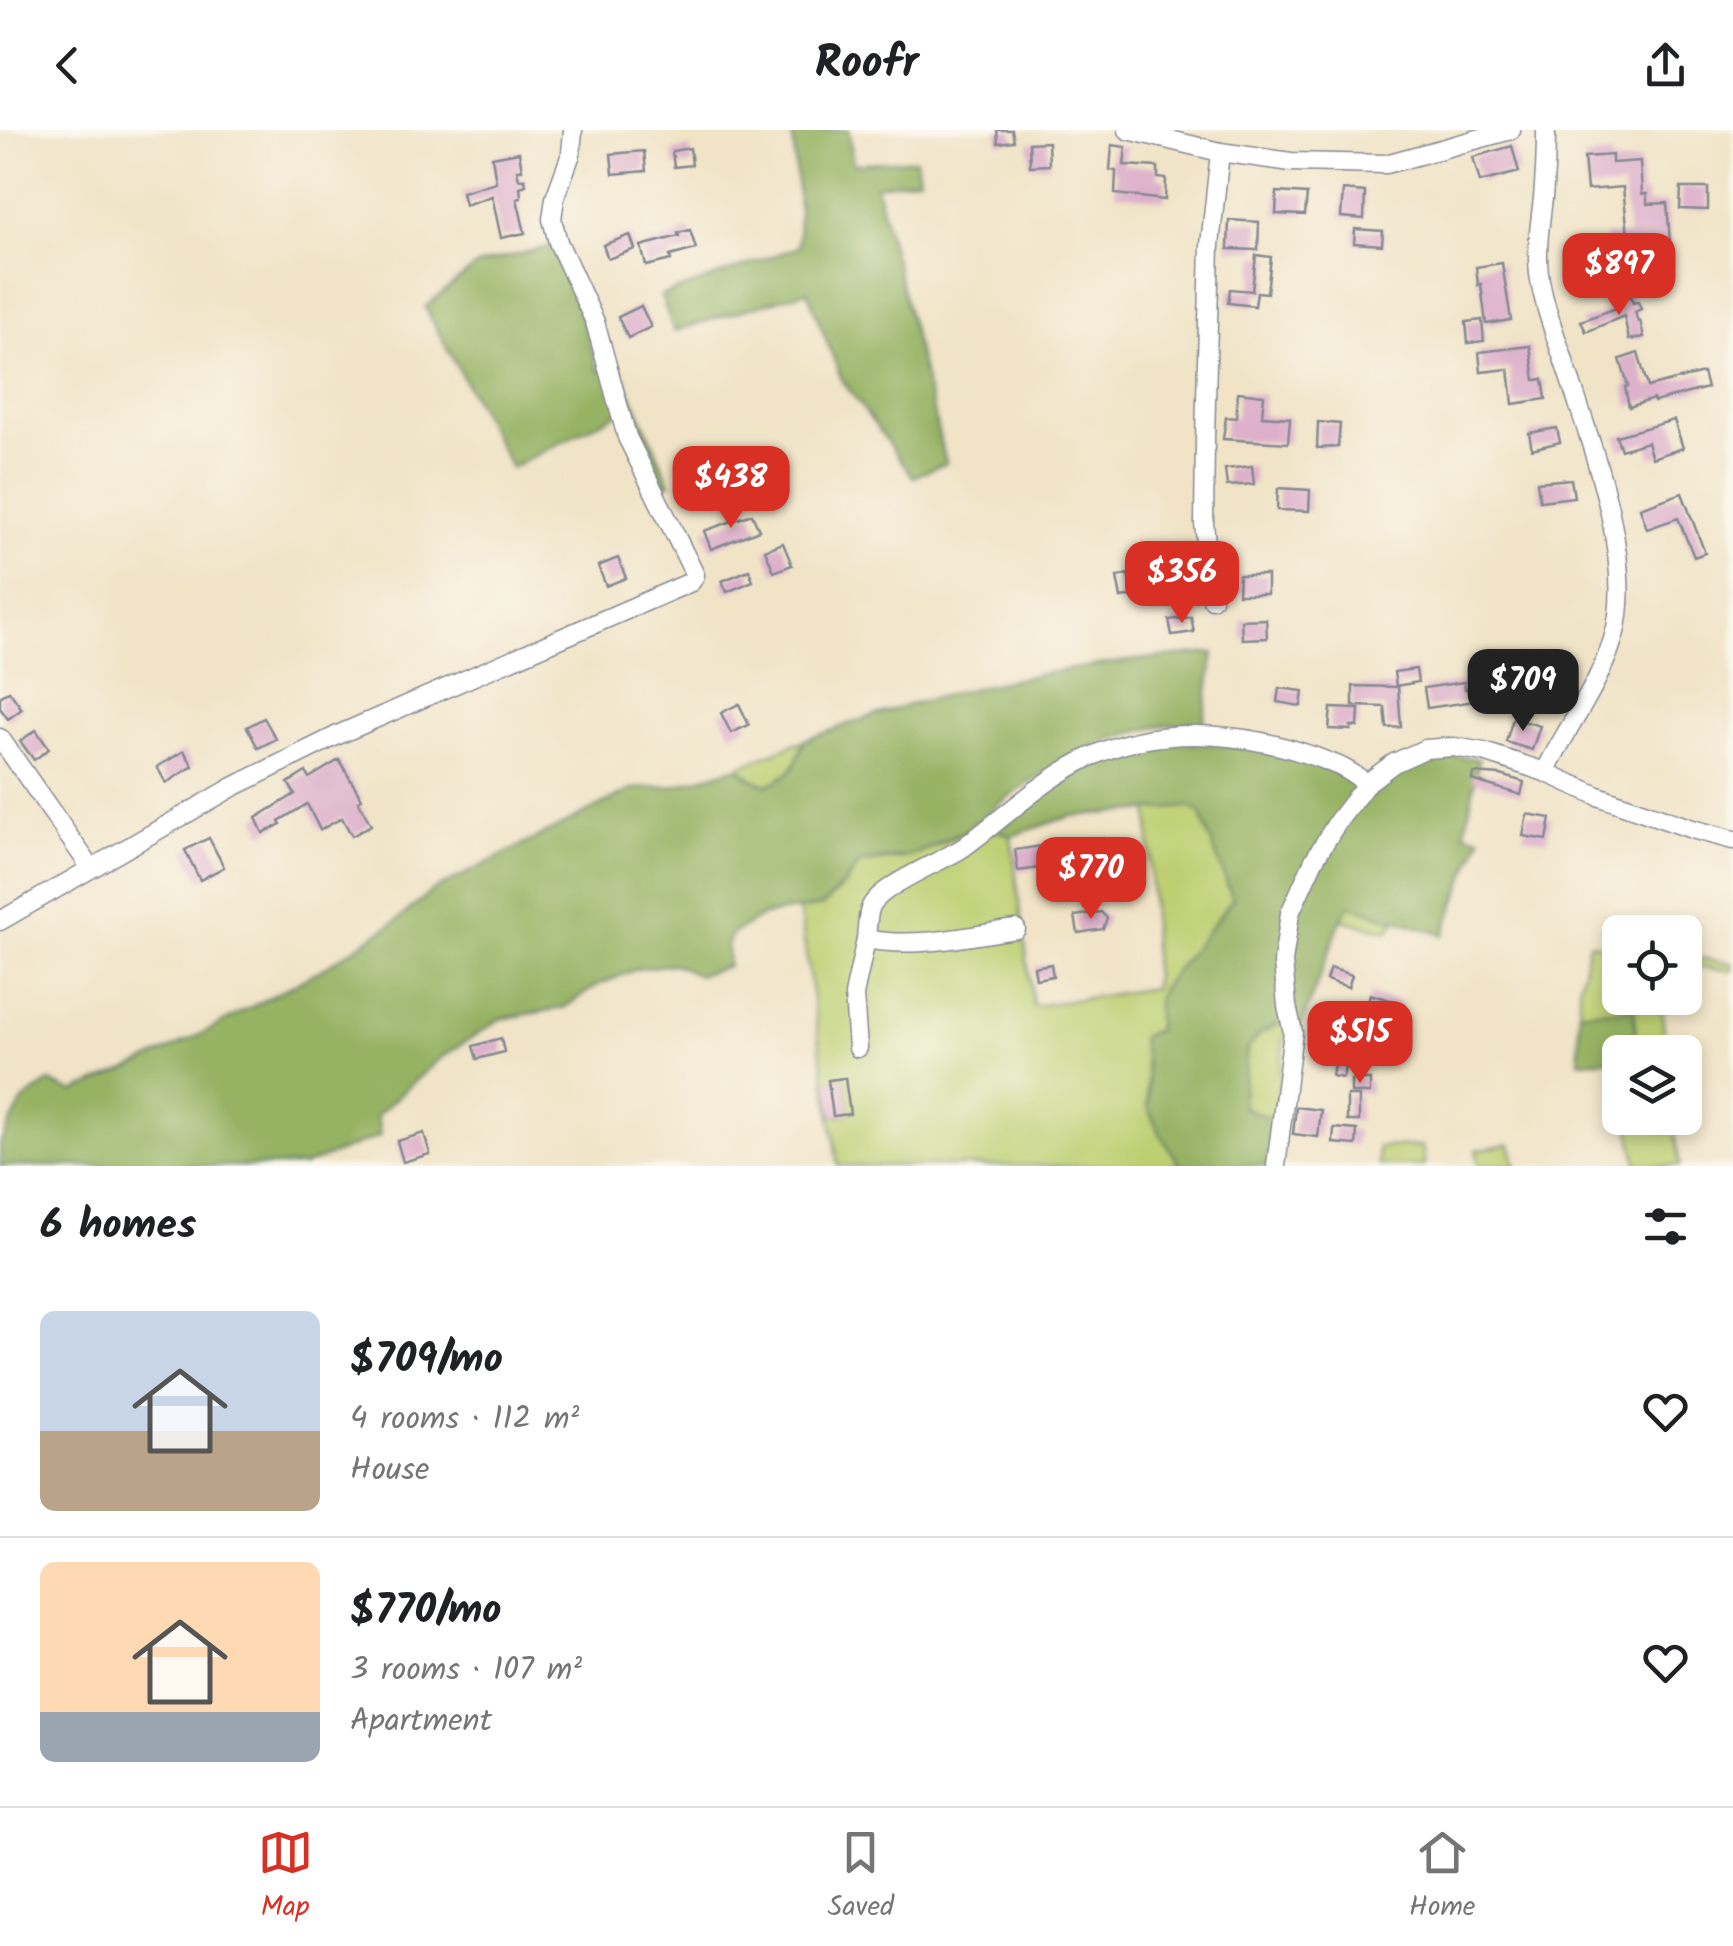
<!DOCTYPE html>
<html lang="en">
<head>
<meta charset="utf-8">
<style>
	:root { --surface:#fff; --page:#f6f6f6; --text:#202124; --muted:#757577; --line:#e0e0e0; --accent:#d93025 }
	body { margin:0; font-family:Kalam,sans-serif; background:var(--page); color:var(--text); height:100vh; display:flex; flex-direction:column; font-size:38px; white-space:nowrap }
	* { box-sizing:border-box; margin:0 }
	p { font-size:32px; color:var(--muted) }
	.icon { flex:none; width:55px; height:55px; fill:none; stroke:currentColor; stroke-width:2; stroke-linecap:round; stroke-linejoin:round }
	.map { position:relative; height:1036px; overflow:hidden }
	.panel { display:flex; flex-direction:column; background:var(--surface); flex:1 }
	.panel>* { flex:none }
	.controls { position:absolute; left:1602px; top:785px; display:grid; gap:20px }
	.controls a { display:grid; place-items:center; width:100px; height:100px; border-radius:15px; background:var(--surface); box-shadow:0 5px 15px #0003; font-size:50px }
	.price { position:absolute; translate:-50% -85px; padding:0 22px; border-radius:20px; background:var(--accent); color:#fff; font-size:32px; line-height:65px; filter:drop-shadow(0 2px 5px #0008) }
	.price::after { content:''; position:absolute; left:50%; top:60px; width:30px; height:22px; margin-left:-15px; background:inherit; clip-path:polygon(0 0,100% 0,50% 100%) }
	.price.on { background:#222; color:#fff }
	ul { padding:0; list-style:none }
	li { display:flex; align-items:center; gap:30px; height:250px; padding:0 40px }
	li+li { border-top:2px solid var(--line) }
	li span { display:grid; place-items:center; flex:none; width:280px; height:200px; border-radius:15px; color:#555 }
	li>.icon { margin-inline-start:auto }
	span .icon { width:120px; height:120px; fill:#fffc; stroke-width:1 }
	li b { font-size:42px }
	h2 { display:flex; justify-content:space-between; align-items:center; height:120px; padding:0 40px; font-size:42px }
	header { display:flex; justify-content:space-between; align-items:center; height:130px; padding:0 40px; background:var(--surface); font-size:45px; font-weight:800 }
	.menu { display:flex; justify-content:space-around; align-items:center; height:140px; border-top:2px solid var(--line); background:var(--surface); font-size:28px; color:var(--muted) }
	.menu a { display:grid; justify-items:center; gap:5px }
	.menu .on { color:var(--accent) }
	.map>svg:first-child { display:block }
	.green { fill:#becf72; stroke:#6c7f68; stroke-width:2.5; fill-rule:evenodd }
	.forest { fill:#96b264; stroke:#587061; stroke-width:2.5 }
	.building { fill:#ddb0cb }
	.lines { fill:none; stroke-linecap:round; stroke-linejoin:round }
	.minor-casing { stroke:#868992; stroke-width:21 }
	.minor { stroke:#fff; stroke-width:18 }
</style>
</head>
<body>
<header><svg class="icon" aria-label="back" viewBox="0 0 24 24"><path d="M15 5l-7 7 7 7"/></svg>Roofr<svg class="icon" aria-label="share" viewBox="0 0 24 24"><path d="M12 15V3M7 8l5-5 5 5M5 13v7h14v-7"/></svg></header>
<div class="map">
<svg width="1733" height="1036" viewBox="0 0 1733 1036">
	<rect width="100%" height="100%" fill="#fbf7ec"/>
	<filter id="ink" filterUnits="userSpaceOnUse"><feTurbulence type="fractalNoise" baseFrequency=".01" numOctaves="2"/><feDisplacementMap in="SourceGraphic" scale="20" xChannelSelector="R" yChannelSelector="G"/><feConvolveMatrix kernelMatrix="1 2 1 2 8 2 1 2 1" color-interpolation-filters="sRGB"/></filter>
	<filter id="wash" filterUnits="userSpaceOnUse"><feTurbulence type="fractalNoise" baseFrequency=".0048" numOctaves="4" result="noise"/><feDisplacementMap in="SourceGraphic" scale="40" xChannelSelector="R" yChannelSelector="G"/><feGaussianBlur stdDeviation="2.25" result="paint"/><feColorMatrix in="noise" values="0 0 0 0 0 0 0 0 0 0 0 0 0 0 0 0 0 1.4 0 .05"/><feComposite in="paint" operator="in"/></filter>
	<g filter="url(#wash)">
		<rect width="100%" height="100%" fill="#f0e3c6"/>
		<g class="green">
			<path d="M804,610c-9,26 -10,34 -37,45l-15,-6 -14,-12z"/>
			<path d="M1173,677h16l12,6 32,86 -72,90c-4,13 -3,25 -4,38 -2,29 -17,57 -7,85 8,20 23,36 31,54h-343l-39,-258 23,-2 23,-22 15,-21c18,-2 38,-3 55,-8 35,-12 57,-38 96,-19l22,170 121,-18 -5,-178zM845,949l4,35 -16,2 -5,-35z"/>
			<polygon points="1349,775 1395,790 1389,801 1341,790"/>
			<polygon points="1589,813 1620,817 1620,868 1662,868 1665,922 1637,922 1634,879 1579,882 1579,857"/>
			<polygon points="1685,826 1733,833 1733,841 1685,835"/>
			<polygon points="1281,893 1287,895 1274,990 1242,977 1247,918 1261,903"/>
			<polygon points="1627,988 1672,988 1680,1036 1638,1036"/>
			<polygon points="1510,1014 1516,1036 1479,1036 1476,1020"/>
			<polygon points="1422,1016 1425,1036 1379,1036 1378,1017"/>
		</g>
		<g class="forest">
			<polygon points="792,0 849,0 853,34 916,29 919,48 876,56 946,333 913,347 842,250 807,161 674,201 661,166 798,117 799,75"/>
			<polygon points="551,116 575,167 599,241 618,234 670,353 660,358 636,308 626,279 511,338 425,177 477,135"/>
			<path d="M1214,523l-11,72h-38l-37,9 -51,18 -70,46 -41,32 -52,25 -54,8 -15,20 -23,23 -58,9 -32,19 -5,11 1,21 -29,9 -25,-11 -37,5 -39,16 -35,23 -63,11 -61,40 -62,56 3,21 -77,30h-303v-23l23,-42 26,-19 24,10 63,-26 65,-32 121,-65 73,-47 37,-31 201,-102 42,-3 63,-19 14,12 15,6c27,-11 28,-19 37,-45 22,-7 43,-16 65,-23 111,-36 228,-56 345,-64z"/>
			<path d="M1196,613c61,4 125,13 174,52 40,-33 56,-45 109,-36l-14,74 16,4 -38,98 -94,-30 -8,15 -41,108 -20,-5 -19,10 -14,15 -5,59 32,13 -5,46h-88l-19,-29 -14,-29 -1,-34 -6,-37 16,-7v-28l4,-13 72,-90 -33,-86 -11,-6 -118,9 -60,20 -12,-6c41,-35 87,-71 142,-82 18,-4 37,-4 55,-5z"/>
			<polygon points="1634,879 1637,922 1620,922 1620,929 1579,931 1579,882"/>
		</g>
		<g id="blocks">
			<g class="building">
				<polygon points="997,0 1012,0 1014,11 998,13"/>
				<polygon points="1048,12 1049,35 1030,36 1029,13"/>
				<polygon points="1112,15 1126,17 1124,35 1158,37 1158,48 1166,49 1165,70 1115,64 1116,41 1110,40"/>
				<polygon points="1512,16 1519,42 1480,52 1473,27"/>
				<polygon points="690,18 692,35 674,37 672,21"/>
				<polygon points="644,21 646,41 613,44 611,24"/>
				<polygon points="519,22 522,40 517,40 519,49 525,49 526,55 520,57 521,68 517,69 525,103 501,108 492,66 465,75 462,62 496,52 492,27"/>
				<polygon points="1612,25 1612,33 1640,31 1642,64 1647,64 1647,74 1667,73 1672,137 1613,141 1612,136 1595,135 1594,114 1605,113 1605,106 1628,105 1623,57 1587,60 1584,27"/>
				<polygon points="1681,58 1708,58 1708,80 1680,79"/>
				<polygon points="1343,60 1365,62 1364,89 1341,87"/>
				<polygon points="1277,62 1307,64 1305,85 1276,84"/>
				<polygon points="1229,90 1259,92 1258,120 1228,119"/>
				<polygon points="1355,99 1383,101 1382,115 1354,113"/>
				<polygon points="690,100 696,119 670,126 671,130 646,136 641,116 679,106 678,103"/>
				<polygon points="630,105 635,119 608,129 603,115"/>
				<polygon points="1256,125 1271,127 1267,163 1257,162 1255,176 1228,173 1230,159 1252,161"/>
				<polygon points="1502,133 1511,190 1486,194 1481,154 1478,155 1476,137"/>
				<polygon points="1629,161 1633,173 1638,172 1641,179 1635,182 1638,192 1640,191 1644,207 1629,210 1624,186 1586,202 1581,191 1622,176 1620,163"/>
				<polygon points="641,176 651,197 628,208 618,187"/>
				<polygon points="1482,190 1484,211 1468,213 1466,192"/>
				<polygon points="1530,216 1535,250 1543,249 1546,269 1513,274 1509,239 1481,242 1479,222"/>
				<polygon points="1638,223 1648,257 1703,243 1707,258 1654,272 1653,269 1629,277 1625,257 1628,256 1620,229"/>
				<polygon points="1238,262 1264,265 1262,286 1290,288 1288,313 1223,309 1226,287 1236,288"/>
				<polygon points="1674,290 1683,318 1652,328 1647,312 1621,320 1616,306"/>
				<polygon points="1318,292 1340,294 1338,317 1317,318"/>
				<polygon points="1557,298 1560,312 1532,319 1529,303"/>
				<polygon points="1252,336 1254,354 1227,356 1225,339"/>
				<polygon points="1571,349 1574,367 1540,371 1537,352"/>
				<polygon points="1278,358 1310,360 1309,381 1277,380"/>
				<polygon points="1682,363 1705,423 1694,427 1678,388 1647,399 1640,378"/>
				<polygon points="752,384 759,400 711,419 704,401"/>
				<polygon points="783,413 792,435 774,442 765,420"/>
				<polygon points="1193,415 1195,427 1172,432 1180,456 1175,457 1178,467 1165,471 1157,444 1159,443 1157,434 1147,437 1144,426"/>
				<polygon points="618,428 626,448 606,456 598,436"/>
				<polygon points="749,440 753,451 727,462 722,451"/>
				<polygon points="1128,444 1133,466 1121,468 1117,447"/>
				<polygon points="1239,445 1267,445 1267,464 1238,464"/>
				<polygon points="1191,487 1194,502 1172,505 1169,490"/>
				<polygon points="1266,489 1267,508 1242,509 1241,490"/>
				<polygon points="1416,539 1418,552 1396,556 1394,542"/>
				<polygon points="1464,552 1465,559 1481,558 1482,570 1427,578 1424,558"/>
				<polygon points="1353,556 1398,557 1401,597 1387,598 1385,577 1353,576"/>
				<polygon points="1279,558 1303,561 1301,576 1277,572"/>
				<polygon points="9,561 22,579 8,589 0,578 0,567"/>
				<polygon points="739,574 749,595 731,603 721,583"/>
				<polygon points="1331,578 1359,579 1358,597 1351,596 1351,600 1329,599"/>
				<polygon points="264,588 276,609 258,618 247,597"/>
				<polygon points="1513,588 1540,596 1532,620 1506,612"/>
				<polygon points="36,600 49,619 34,630 20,611"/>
				<polygon points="184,621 193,636 166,653 157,637"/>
				<polygon points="339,630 362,669 358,671 371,695 352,706 342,688 320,700 307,674 279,691 281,694 263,703 256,688 295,664 288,653 306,642 309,648"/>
				<polygon points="1473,643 1501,645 1524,652 1521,665 1472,650"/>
				<polygon points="1527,684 1551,688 1547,710 1523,706"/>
				<polygon points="209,708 224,737 200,750 185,720"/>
				<polygon points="1103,708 1104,715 1107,714 1110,738 1092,740 1092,744 1080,746 1080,742 1073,744 1072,733 1018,741 1015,720 1049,715 1050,721 1090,715 1090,711"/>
				<polygon points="1101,782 1107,788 1103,799 1078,803 1075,786"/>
				<polygon points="1051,834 1053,846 1036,849 1034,837"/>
				<polygon points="1330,838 1352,845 1348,857 1326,850"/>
				<polygon points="1370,864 1400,873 1394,894 1364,885"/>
				<polygon points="1339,902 1351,904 1343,948 1332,946"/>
				<polygon points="501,908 504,922 477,929 473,916"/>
				<polygon points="845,948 850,984 833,986 828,950"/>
				<rect x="1351" y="950" width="19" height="13"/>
				<rect x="1347" y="966" width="12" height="25"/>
				<polygon points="1296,977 1321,980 1318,1007 1293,1004"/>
				<polygon points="1334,998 1357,1000 1356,1015 1333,1013"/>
				<polygon points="424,1003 430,1024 403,1032 397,1011"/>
			</g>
		</g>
	</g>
	<g filter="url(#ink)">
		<use href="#blocks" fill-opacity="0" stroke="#868992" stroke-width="2.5"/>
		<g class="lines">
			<g class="minor-casing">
				<g id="minor">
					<polyline points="1128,0 1220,22 1291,32 1386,34 1511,0"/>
					<polyline points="1212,469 1204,393 1205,309 1210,115 1220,22"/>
					<polyline points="0,608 91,738"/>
					<path d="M1545,642c22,-45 55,-87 69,-136 22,-80 -27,-203 -52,-281 -9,-26 -19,-53 -23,-81 -3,-25 1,-51 4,-76 2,-22 3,-45 3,-68"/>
					<polyline points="0,791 233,657 340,604 691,452 695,445 627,307 595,192 558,112 552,89 555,68 571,24 573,0"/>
					<path d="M1016,799c-49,7 -101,20 -150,10 1,-9 1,-21 4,-30 7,-23 72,-47 94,-62 41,-30 78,-67 124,-89 76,-37 170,-25 246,6 12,4 22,12 33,19"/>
					<polyline points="858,918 854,865 866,809"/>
					<polyline points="1276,1036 1293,902 1287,876 1283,832 1290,783 1314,730 1338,691 1367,653 1394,633 1425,619 1454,617 1484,622 1545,642 1598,666 1692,699 1733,710"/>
				</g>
			</g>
			<use href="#minor" class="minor"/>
		</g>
	</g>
</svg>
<div class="controls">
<a><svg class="icon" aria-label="locate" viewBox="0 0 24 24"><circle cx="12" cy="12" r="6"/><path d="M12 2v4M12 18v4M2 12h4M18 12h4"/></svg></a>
<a><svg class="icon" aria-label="layers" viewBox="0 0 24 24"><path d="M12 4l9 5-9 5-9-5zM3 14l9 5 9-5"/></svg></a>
</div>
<b class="price" style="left:1619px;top:188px">$897</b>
<b class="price" style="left:731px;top:401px">$438</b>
<b class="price" style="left:1182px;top:496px">$356</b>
<b class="price on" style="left:1523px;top:604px">$709</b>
<b class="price" style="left:1091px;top:792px">$770</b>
<b class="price" style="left:1360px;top:956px">$515</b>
</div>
<section class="panel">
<h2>6 homes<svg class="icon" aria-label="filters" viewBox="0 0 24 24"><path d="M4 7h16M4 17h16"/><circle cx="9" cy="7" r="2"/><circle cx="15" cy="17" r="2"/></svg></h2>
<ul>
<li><span style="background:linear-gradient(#c9d6e8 60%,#b9a48a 0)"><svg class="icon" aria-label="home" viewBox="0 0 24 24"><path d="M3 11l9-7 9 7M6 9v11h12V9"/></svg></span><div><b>$709/mo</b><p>4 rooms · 112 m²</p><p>House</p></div><svg class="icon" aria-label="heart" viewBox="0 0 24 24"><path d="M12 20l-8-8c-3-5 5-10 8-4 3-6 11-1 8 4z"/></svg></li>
<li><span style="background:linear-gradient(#ffd9b3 75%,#9aa5b1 0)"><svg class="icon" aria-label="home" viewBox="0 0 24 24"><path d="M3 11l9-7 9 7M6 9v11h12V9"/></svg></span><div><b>$770/mo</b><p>3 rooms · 107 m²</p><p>Apartment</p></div><svg class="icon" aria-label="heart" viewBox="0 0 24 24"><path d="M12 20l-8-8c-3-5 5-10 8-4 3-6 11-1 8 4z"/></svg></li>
</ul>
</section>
<nav class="menu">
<a class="on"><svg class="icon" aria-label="map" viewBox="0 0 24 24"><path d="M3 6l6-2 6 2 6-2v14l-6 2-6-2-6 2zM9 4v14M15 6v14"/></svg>Map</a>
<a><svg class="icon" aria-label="saved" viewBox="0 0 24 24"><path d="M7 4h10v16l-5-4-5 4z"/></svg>Saved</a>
<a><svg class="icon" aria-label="home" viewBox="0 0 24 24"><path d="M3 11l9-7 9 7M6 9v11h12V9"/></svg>Home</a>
</nav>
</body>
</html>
